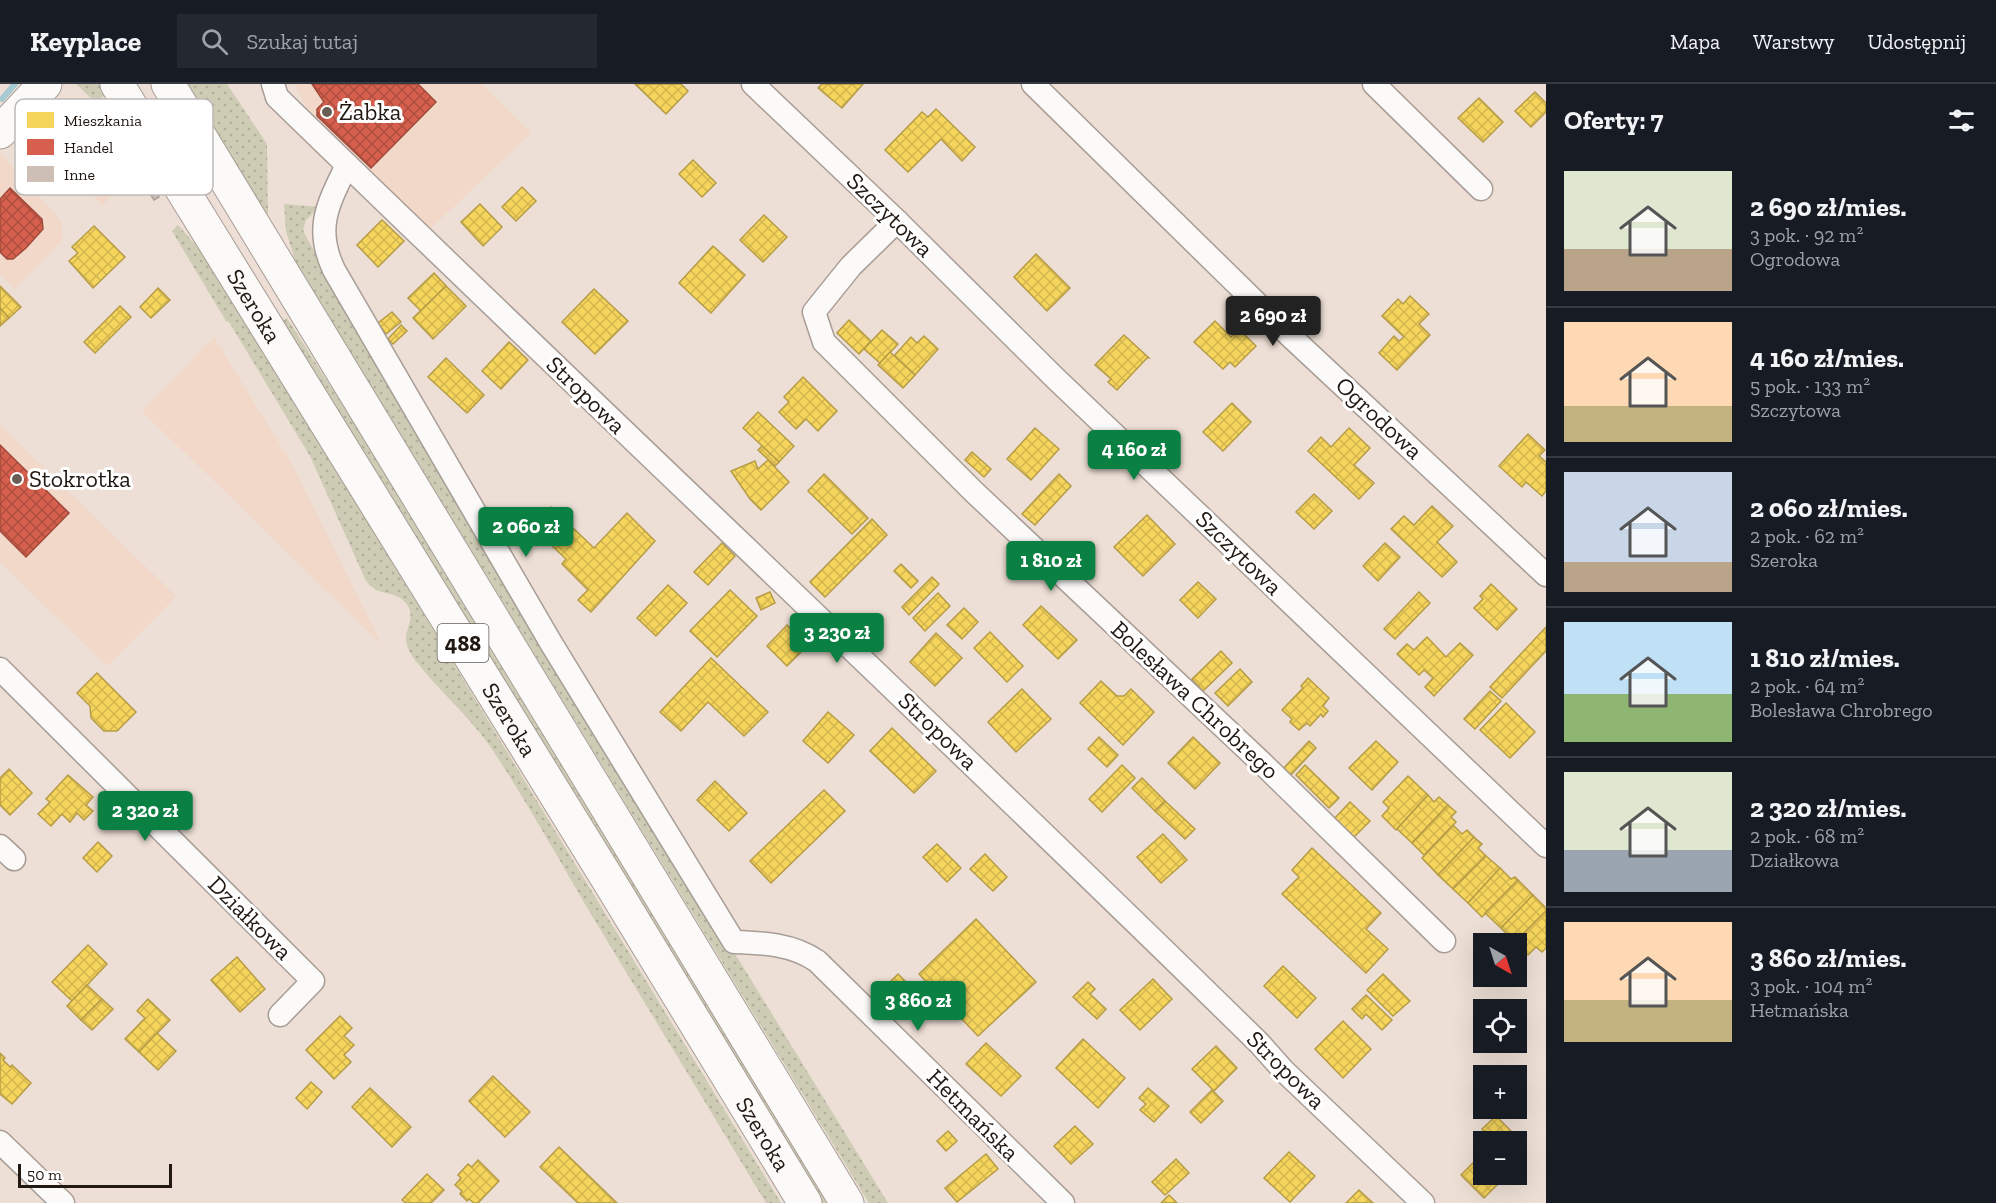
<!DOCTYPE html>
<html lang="pl">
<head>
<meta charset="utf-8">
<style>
	:root { --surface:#171b24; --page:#242831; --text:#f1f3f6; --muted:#9ea1a6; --line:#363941; --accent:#0b8043 }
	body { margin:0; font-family:"Zilla Slab",serif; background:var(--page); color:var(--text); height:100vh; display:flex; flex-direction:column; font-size:22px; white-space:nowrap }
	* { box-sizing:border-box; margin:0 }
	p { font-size:20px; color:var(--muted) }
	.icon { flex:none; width:33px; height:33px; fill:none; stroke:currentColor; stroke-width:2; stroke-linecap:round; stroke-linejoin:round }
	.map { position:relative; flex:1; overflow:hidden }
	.details { display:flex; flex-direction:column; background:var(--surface); width:450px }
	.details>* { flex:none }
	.needle { width:39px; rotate:141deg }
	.buttons { position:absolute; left:1473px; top:849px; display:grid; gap:12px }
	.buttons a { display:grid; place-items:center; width:54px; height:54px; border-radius:0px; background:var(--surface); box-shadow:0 6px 24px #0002; font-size:30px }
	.scale { position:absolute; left:18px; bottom:15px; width:154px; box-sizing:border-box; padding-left:6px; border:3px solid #211811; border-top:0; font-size:16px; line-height:21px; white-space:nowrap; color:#211811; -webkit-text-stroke:4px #fff; paint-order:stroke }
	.price { position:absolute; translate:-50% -51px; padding:0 14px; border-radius:6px; background:var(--accent); color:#fff; font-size:20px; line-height:39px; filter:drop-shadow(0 2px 3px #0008) }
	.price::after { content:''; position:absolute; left:50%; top:36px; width:18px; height:14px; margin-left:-9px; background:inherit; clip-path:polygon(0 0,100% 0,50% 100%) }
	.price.on { background:#222; color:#fff }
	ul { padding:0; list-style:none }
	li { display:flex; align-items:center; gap:18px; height:150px; padding:0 18px }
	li+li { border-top:2px solid var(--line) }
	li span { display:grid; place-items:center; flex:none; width:168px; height:120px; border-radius:0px; color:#555 }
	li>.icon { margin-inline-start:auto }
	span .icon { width:72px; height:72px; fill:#fffc; stroke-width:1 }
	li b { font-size:26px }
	h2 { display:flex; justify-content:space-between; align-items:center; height:72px; padding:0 18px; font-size:26px }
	header { display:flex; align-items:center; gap:36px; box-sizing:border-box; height:84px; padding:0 30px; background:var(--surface); border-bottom:2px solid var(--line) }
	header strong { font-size:28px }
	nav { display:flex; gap:33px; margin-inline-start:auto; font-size:21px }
	.search { width:420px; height:54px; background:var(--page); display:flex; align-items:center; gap:15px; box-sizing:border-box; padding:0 21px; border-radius:0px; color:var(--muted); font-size:22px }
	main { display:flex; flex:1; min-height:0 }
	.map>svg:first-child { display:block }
	.built { fill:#f1d8c8 }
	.grass { fill:url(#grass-dots) }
	.homes { fill:url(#homes-cross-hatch); stroke:#b69c46; stroke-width:1.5 }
	.shops { fill:url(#shops-cross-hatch); stroke:#a04a3b; stroke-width:1.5 }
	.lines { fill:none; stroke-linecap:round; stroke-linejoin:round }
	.stream { stroke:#a6cad1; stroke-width:6 }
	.building { fill:url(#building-cross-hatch); stroke:#a99e97; stroke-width:1.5 }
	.street-casing { stroke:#a89d96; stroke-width:25 }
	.secondary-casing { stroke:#a89d96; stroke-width:35 }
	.primary-casing { stroke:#a89d96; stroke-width:35 }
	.street { stroke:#fcfaf9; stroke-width:22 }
	.secondary { stroke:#fcfaf9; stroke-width:33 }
	.primary { stroke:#fcfaf9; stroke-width:33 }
	.poi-dot { fill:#685e56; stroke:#fff; stroke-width:2 }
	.labels { text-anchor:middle; stroke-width:6; stroke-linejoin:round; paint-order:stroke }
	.shield { fill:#fff; stroke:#645d58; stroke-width:1.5 }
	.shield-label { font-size:22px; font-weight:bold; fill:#211811 }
	.poi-label { font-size:24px; fill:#211811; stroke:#fff; text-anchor:start }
	.street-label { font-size:24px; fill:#211811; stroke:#fff }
	.key { fill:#fff; stroke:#bcbab8; stroke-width:1.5 }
	.key-label { font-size:16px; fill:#211811 }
</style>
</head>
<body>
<header>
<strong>Keyplace</strong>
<div class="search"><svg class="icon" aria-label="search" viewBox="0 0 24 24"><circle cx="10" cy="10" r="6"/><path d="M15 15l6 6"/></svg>Szukaj tutaj</div>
<nav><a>Mapa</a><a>Warstwy</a><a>Udostępnij</a></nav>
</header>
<main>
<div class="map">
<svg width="1546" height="1119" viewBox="0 0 1546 1119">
	<defs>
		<pattern id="grass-dots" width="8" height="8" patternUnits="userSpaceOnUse" patternTransform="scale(1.5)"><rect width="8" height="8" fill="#ceccb5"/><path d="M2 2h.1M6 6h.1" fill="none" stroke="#b1ae9b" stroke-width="1.8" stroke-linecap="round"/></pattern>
		<pattern id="homes-cross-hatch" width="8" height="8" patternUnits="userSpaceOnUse" patternTransform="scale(1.5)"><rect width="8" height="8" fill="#f6d55c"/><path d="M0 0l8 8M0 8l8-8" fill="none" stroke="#d3b64f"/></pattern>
		<pattern id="shops-cross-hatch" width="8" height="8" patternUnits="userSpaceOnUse" patternTransform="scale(1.5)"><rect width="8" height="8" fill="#d6604d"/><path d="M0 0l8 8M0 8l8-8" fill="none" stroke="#ad4e3f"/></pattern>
		<pattern id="building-cross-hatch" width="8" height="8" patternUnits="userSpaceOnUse" patternTransform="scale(1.5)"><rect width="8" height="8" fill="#cdbfb5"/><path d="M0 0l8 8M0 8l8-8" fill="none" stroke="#b0a39b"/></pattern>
	</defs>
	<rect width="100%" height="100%" fill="#eddfd5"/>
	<g class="built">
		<polygon points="294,0 482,0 531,49 428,147 311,32"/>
		<polygon points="36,32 57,32 92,52 123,102 102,121 25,43"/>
		<polygon points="0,69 61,137 63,155 15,205 0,190"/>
		<polygon points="214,253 293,382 382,561 142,327"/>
		<polygon points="0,341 176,512 107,582 0,478"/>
	</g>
	<g class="grass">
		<polygon points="76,0 99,0 107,10 100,15 92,15"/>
		<polygon points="184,0 227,0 267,60 268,131 264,132"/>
		<polygon points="284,120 319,123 306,136 303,146 308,156 672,767 888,1119 869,1119 296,179 286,147"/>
		<path d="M178,141l30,34 573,944h-15c-60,-100 -121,-199 -181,-299 -31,-53 -61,-107 -95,-158 -21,-30 -52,-56 -75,-86 -21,-27 3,-35 -7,-54 -8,-13 -20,-11 -32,-16 -3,-2 -7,-6 -10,-9l-56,-125 -81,-134 -3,-1 -54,-90z"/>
		<polygon points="287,234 410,427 496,573 829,1119 821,1119 386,404 281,237"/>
	</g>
	<g class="homes">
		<polygon points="635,0 681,0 688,7 666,30"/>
		<polygon points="822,0 863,0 842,24 818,4"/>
		<polygon points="1535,8 1546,19 1546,28 1531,43 1515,27"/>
		<polygon points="1479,14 1503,38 1483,58 1458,34"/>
		<polygon points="936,25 975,63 962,77 941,55 908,88 885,66 922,28 928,33"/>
		<polygon points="693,76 716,99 702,113 679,90"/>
		<polygon points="522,103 536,117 516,137 502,123"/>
		<polygon points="480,120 502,143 483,162 461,138"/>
		<polygon points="764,131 787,153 763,178 740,156"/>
		<polygon points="382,136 404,157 378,183 357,161"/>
		<polygon points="94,142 125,173 93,204 69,177 78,169 72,163"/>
		<polygon points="713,162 745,191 711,229 679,199"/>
		<polygon points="1036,170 1070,204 1047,227 1014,193"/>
		<polygon points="434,189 446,202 421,227 408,214"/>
		<polygon points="0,202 21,223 9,234 0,224"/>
		<polygon points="446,202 466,222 433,255 413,234"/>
		<polygon points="158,204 170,216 151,234 140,223"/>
		<polygon points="594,205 628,237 595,270 562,238"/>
		<polygon points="1410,212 1429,230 1419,240 1430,251 1397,286 1379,269 1394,252 1399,257 1404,253 1382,232 1398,215 1403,220"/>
		<polygon points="120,222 131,233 95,269 84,258"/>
		<polygon points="0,224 9,234 0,242"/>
		<polygon points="392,228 401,238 386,250 378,239"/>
		<polygon points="849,236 871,257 859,270 837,249"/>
		<polygon points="1215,237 1231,253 1239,245 1256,262 1235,283 1230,278 1223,285 1194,258"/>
		<polygon points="401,241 407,247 393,260 388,255"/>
		<polygon points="882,246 898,260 880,279 864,265"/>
		<polygon points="1124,251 1149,274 1147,274 1117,306 1108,298 1111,295 1095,281"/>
		<polygon points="924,252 938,265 915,291 894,272 911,253 917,259"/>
		<polygon points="509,258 528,276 501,305 482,287"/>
		<polygon points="890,268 915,291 903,304 878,281"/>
		<polygon points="446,274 484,311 467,329 428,293"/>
		<polygon points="803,293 837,327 818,347 806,335 796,345 779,328 789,318 784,313"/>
		<polygon points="1232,319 1251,338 1223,367 1203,348"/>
		<polygon points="758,328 794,362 779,378 743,344"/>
		<polygon points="1035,344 1059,365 1031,396 1007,375"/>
		<polygon points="1349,344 1370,364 1354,381 1374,399 1359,415 1308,367 1321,353 1331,363"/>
		<polygon points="1528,350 1545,366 1539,372 1546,378 1546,407 1542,412 1526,398 1522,403 1499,382"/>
		<polygon points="762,362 779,378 775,382 758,366"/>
		<polygon points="972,368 991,385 984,393 965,376"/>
		<polygon points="768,376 789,398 761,426 750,415 731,387 755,377 758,385"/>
		<polygon points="824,390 868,434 852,450 808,407"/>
		<polygon points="1059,390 1071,402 1035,441 1022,430"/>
		<polygon points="1314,410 1332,427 1314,445 1296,428"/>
		<polygon points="1432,422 1453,442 1437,458 1457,478 1442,493 1391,445 1404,432 1414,441"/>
		<polygon points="551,423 594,464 627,429 655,457 591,528 578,516 588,506 562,480 566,475 532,443"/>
		<polygon points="1147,431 1175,460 1143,492 1114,463"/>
		<polygon points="872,435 887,451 825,513 810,498"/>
		<polygon points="722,459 735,472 708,501 694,488"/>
		<polygon points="1385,459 1400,473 1378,497 1363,482"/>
		<polygon points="901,480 918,497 911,504 894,487"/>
		<polygon points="932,493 939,500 909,531 902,523"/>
		<polygon points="1198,498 1216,515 1198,534 1180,516"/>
		<polygon points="1491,500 1517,525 1497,546 1474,524 1483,515 1480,512"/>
		<polygon points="668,501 687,519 656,552 637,534"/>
		<polygon points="730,506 757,532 717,573 690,547"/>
		<polygon points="770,508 775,519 761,526 756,514"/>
		<polygon points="1419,508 1430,519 1395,555 1384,545"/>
		<polygon points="938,509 950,522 925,547 913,534"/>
		<polygon points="1041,522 1077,556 1058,575 1023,541"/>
		<polygon points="964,524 978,538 962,555 947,541"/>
		<polygon points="787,541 808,561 787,582 767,562"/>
		<polygon points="1546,543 1546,567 1502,614 1490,603"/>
		<polygon points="990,548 1023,582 1007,598 974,564"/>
		<polygon points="936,549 962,574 935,602 910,578"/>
		<polygon points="1427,553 1446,573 1460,559 1473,571 1434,612 1425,603 1433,594 1424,586 1419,591 1397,570 1407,560 1414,566"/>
		<polygon points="1221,567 1232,579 1203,607 1192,595"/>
		<polygon points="711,574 768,628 744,652 708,618 681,647 660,628"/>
		<polygon points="1240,585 1252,598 1228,622 1215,609"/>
		<polygon points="97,589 136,628 117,647 104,647 91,634 90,622 77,609"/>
		<polygon points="1308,594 1329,614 1323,622 1328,627 1323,633 1321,630 1310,642 1307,639 1299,646 1290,638 1292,635 1282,626 1303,604 1301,602"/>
		<polygon points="1101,597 1117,612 1124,612 1131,605 1154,628 1123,661 1080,619"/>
		<polygon points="1022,605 1051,635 1016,668 988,638"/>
		<polygon points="1490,607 1501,617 1475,645 1464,635"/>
		<polygon points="1506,619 1535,648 1510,674 1480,646"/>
		<polygon points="828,628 854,651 828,679 803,657"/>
		<polygon points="892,644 936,687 914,709 870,667"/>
		<polygon points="1099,653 1118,671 1107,683 1088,665"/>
		<polygon points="1193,653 1220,679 1195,705 1168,679"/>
		<polygon points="1309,657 1316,664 1288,694 1281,687"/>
		<polygon points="1376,657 1398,678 1372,706 1349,684"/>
		<polygon points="1122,681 1135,694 1102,728 1089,715"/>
		<polygon points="1305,681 1339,714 1329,724 1296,691"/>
		<polygon points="9,685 32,709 10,731 0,721 0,694"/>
		<polygon points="68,691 93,713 86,721 93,727 84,736 77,729 70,738 62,730 51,742 38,730 50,718 46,715"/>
		<polygon points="1408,692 1428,711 1396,746 1382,732 1389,724 1383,718"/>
		<polygon points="1142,694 1165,717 1155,727 1132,704"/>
		<polygon points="715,697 747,729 729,747 697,716"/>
		<polygon points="824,706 845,727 771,799 750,777"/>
		<polygon points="1428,711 1434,718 1439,713 1448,721 1412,759 1397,745"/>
		<polygon points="1165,717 1195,745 1185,755 1155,727"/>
		<polygon points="1350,718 1370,737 1353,754 1334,735"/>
		<polygon points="1448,721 1456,728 1451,733 1456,738 1424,771 1412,759"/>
		<polygon points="1453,741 1462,750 1467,746 1474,753 1438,791 1422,774"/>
		<polygon points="1163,750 1187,776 1161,799 1137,773"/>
		<polygon points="1474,753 1482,760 1478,764 1486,772 1453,805 1438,791"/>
		<polygon points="98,758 112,772 97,788 83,774"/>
		<polygon points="937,760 961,784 947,798 923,773"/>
		<polygon points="1312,764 1381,829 1366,845 1388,865 1366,889 1282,810 1299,793 1292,786"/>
		<polygon points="985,770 1007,793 993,807 970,785"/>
		<polygon points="1486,772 1500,784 1468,819 1453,805"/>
		<polygon points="1500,784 1511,795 1515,793 1518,796 1482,833 1468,819"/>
		<polygon points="1518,796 1533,811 1501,844 1485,829"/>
		<polygon points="1533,811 1546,824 1546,827 1515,858 1501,844"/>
		<polygon points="1546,827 1546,864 1542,868 1536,863 1528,871 1515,858"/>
		<polygon points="976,835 1036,898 978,952 919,890"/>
		<polygon points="88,861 107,880 72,917 52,898"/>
		<polygon points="237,873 265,905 240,928 211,896"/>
		<polygon points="1283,882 1316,914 1297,934 1264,902"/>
		<polygon points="898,890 911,903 896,918 883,905"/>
		<polygon points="1383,890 1410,917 1393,932 1367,906"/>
		<polygon points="1153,895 1172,915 1140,946 1120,926"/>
		<polygon points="1088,898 1095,905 1090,910 1106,925 1097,935 1073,913"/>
		<polygon points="87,901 102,915 81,936 67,922"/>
		<polygon points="1366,911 1392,936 1382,946 1366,930 1362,935 1352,925"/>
		<polygon points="102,915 113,925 92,946 81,936"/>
		<polygon points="148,915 170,936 139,968 125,955 145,934 137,927"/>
		<polygon points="340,932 352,944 344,952 354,961 344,971 351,978 334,995 306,966"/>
		<polygon points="1343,937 1371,965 1343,994 1315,965"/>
		<polygon points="157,949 176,967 158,986 139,968"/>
		<polygon points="1083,955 1125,994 1098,1024 1056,984"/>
		<polygon points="986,959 1021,992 1001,1012 966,980"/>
		<polygon points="1216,962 1237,984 1214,1007 1192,985"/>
		<polygon points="0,969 5,974 3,976 10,983 12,981 31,999 12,1020 0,1010"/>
		<polygon points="493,992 530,1028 505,1053 469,1017"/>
		<polygon points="311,998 322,1008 307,1025 296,1014"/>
		<polygon points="370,1004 411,1043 392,1063 352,1023"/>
		<polygon points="1148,1004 1169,1022 1154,1038 1140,1026 1146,1020 1139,1014"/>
		<polygon points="1212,1006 1223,1017 1201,1039 1190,1028"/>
		<polygon points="1496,1032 1518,1054 1515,1058 1494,1058 1482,1045"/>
		<polygon points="1075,1042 1093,1060 1071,1080 1054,1062"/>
		<polygon points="948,1047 957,1057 946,1067 937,1057"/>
		<polygon points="559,1063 617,1119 578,1119 540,1083"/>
		<polygon points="1289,1068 1315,1092 1290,1118 1264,1094"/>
		<polygon points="986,1070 998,1085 957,1118 945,1104"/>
		<polygon points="1482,1070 1484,1090 1503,1090 1505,1093 1484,1114 1461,1091"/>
		<polygon points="1176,1075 1189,1089 1165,1111 1152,1098"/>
		<polygon points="478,1076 499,1097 478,1119 474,1119 469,1115 467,1117 460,1110 462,1107 455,1101 461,1094 458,1091 468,1080 472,1083"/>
		<polygon points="427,1090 444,1106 431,1119 406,1119 402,1116"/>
		<polygon points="1359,1106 1373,1119 1346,1119"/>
		<polygon points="1169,1111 1177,1119 1161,1119"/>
	</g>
	<g class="shops">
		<polygon points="312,0 418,0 436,18 371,84 317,32 317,25 324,18"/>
		<polygon points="10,104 42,135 43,145 26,164 13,175 7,175 0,168 0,115"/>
		<polygon points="0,361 69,429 26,473 0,447"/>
	</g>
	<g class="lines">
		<polyline class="stream" points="2,15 15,0"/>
	</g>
	<polygon class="building" points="152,102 159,113 154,116 147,105"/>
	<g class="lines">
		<g class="street-casing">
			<g id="street">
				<path d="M273,0l4,13c326,317 658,628 982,946l25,28 139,132"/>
				<polyline points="753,0 897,137 1055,294 1546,762"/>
				<polyline points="1033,0 1289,251 1546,491"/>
				<polyline points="1374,0 1481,105"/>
				<path d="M347,81c-19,39 -33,63 -13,105l217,373 183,299c30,1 58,2 83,19l246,242"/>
				<polyline points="897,137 851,182 814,228 824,258 973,407 1264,681 1444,857"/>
				<polyline points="0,585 313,897 280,931"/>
				<polyline points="0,762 14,775"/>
				<polyline points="0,1058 63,1119"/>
			</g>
		</g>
		<g class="secondary-casing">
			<polyline id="secondary" points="0,48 45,0"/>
		</g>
		<g class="primary-casing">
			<g id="primary">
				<path id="s1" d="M117,0l492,797 196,322"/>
				<polyline points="168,0 847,1119"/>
			</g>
		</g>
		<use href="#street" class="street"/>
		<use href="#secondary" class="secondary"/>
		<use href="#primary" class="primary"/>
	</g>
	<g class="poi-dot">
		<circle cx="327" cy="28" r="6"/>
		<circle cx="17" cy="395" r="6"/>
	</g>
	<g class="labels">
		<rect class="shield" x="437.5" y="540" width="51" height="38" rx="4.5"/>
		<g class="shield-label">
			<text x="463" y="567">488</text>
		</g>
		<g class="poi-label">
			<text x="339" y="36">Żabka</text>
			<text x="29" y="403">Stokrotka</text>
		</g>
		<g class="street-label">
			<text transform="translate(890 131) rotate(44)" y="8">Szczytowa</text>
			<text dy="8" stroke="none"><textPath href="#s1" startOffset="261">Szeroka</textPath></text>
			<text transform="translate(586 311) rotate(44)" y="8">Stropowa</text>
			<text transform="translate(1379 334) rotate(43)" y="8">Ogrodowa</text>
			<text transform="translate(1239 469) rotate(44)" y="8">Szczytowa</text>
			<text transform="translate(1195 616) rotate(43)" y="8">Bolesława Chrobrego</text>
			<text dy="8" stroke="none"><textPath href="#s1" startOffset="747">Szeroka</textPath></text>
			<text transform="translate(938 647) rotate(44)" y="8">Stropowa</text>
			<text transform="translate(250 834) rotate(45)" y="8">Działkowa</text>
			<text transform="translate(1286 986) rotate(45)" y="8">Stropowa</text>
			<text transform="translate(973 1031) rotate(45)" y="8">Hetmańska</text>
			<text dy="8" stroke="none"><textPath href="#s1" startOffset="1233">Szeroka</textPath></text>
		</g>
	</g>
	<rect x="15" y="15" width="198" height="96" rx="9" class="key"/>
	<rect x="27" y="28" width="27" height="16" fill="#f6d55c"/>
	<rect x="27" y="55" width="27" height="16" fill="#d6604d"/>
	<rect x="27" y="82" width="27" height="16" fill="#cdbfb5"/>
	<g class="key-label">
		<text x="64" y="42">Mieszkania</text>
		<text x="64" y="69">Handel</text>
		<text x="64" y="96">Inne</text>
	</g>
</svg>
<div class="buttons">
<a><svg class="needle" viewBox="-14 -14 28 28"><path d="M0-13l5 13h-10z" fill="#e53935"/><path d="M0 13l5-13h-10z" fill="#9ea1a6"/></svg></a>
<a><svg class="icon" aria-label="locate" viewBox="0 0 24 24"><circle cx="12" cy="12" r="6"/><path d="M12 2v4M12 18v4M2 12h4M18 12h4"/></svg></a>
<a>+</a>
<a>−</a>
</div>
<div class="scale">50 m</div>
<b class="price on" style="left:1273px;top:263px">2 690 zł</b>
<b class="price" style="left:1134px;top:397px">4 160 zł</b>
<b class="price" style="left:526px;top:474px">2 060 zł</b>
<b class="price" style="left:1051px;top:508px">1 810 zł</b>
<b class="price" style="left:837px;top:580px">3 230 zł</b>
<b class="price" style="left:145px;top:758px">2 320 zł</b>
<b class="price" style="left:918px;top:948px">3 860 zł</b>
</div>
<section class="details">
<h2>Oferty: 7<svg class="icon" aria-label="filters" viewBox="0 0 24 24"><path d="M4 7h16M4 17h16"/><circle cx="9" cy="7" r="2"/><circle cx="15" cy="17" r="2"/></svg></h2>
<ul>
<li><span style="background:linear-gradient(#dfe7d0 65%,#b9a48a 0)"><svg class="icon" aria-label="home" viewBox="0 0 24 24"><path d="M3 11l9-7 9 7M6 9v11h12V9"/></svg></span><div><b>2 690 zł/mies.</b><p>3 pok. · 92 m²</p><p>Ogrodowa</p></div></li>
<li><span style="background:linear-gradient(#ffd9b3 70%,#c2b280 0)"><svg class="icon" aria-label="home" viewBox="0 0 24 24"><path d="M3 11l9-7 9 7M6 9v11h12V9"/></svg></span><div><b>4 160 zł/mies.</b><p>5 pok. · 133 m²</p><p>Szczytowa</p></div></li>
<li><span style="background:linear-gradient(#c9d6e8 75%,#b9a48a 0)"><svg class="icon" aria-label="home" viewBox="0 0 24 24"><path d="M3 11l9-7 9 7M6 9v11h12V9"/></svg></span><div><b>2 060 zł/mies.</b><p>2 pok. · 62 m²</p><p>Szeroka</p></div></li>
<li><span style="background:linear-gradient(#bfe0f5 60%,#8fb573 0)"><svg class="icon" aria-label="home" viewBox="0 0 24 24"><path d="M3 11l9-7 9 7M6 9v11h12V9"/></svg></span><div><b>1 810 zł/mies.</b><p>2 pok. · 64 m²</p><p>Bolesława Chrobrego</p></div></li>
<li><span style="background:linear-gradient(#dfe7d0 65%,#9aa5b1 0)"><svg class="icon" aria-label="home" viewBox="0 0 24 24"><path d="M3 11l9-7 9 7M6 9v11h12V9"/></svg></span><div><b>2 320 zł/mies.</b><p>2 pok. · 68 m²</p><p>Działkowa</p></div></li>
<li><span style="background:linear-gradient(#ffd9b3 65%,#c2b280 0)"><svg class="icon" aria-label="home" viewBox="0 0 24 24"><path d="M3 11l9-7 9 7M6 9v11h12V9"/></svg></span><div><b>3 860 zł/mies.</b><p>3 pok. · 104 m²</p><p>Hetmańska</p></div></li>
</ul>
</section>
</main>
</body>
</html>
